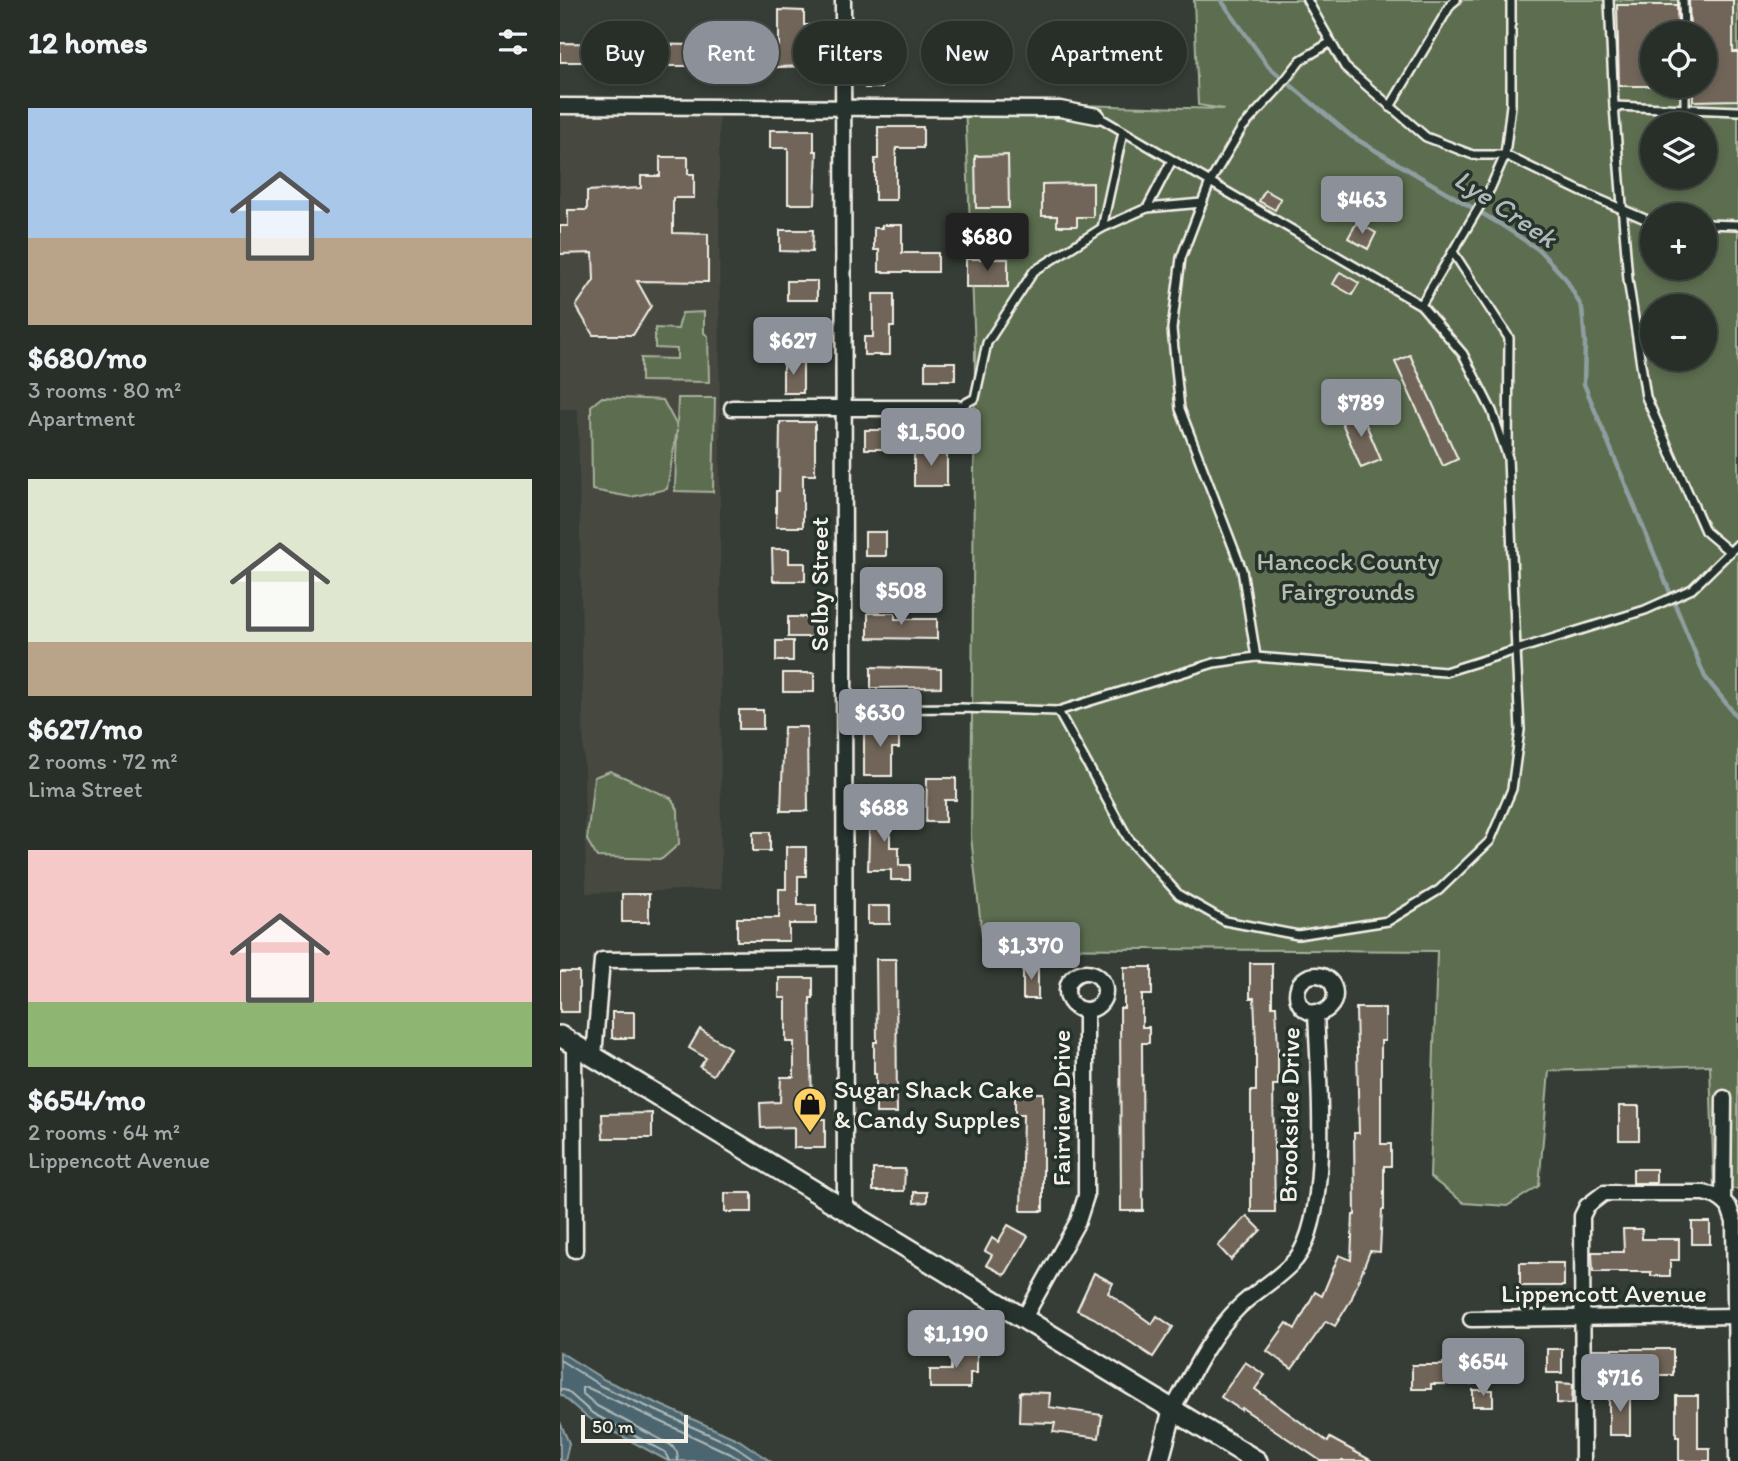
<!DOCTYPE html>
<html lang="en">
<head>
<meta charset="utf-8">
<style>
	:root { --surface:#282e28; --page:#303630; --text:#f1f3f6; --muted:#a5a8a8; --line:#444a45; --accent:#8c9099 }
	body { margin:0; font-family:Itim,sans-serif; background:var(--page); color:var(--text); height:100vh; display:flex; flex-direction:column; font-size:26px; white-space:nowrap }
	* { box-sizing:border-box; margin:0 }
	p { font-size:23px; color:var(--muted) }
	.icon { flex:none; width:38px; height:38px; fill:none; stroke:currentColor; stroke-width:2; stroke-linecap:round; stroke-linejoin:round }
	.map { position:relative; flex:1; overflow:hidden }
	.side { display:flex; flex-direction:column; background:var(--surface); width:560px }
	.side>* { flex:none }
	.banner { position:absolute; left:21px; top:21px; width:665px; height:63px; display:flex; gap:14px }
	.tools { position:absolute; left:1080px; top:21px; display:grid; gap:14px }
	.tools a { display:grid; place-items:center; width:77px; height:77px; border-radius:50%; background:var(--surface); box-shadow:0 4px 10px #0003,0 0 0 2px var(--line); font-size:35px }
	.scale { position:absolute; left:21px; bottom:18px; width:107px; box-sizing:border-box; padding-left:7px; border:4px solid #f4f1e8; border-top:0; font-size:19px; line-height:24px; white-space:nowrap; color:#f4f1e8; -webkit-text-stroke:5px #26332d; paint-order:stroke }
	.price { position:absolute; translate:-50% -60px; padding:0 16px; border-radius:7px; background:var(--accent); color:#fff; font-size:23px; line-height:46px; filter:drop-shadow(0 2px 4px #0008) }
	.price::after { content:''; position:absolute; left:50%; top:42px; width:21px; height:16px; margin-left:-10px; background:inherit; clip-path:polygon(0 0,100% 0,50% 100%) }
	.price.on { background:#222; color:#fff }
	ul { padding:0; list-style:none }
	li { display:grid; align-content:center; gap:14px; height:371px; padding:0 28px }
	li span { display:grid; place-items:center; height:217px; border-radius:0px; color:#555 }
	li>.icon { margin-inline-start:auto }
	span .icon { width:126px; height:126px; fill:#fffc; stroke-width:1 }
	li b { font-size:30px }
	h2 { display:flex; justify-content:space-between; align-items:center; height:84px; padding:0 28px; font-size:30px }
	.pill { padding:0 24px; border-radius:32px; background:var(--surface); box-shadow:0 4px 10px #0003,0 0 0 2px var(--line); font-size:24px; line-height:63px }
	.pill.on { background:var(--accent); color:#fff }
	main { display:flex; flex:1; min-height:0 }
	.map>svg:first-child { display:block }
	.built { fill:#474940 }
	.green { fill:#5c6e50; stroke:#a8b09c; stroke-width:2; fill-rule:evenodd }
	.water { fill:#4b6670; stroke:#8f9ea0; stroke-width:2 }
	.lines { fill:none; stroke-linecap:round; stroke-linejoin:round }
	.shore { stroke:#b0b9b8; stroke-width:2 }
	.stream { stroke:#8f9ea0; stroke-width:4.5 }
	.building { fill:#706559; stroke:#f4f1e8; stroke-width:2 }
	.service-casing { stroke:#f4f1e8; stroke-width:12 }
	.minor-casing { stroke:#f4f1e8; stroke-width:19 }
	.tertiary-casing { stroke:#f4f1e8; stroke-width:23 }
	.secondary-casing { stroke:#f4f1e8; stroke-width:24 }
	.service { stroke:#26332d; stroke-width:7 }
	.minor { stroke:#26332d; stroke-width:14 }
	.tertiary { stroke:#26332d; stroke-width:18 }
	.secondary { stroke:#26332d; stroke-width:19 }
	.labels { text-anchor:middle; stroke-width:7; stroke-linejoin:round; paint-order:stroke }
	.park-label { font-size:26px; fill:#b7bdab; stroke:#26332d }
	.street-label { font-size:26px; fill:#f4f1e8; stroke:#26332d }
	.poi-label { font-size:26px; fill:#f4f1e8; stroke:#26332d; text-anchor:start }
	.water-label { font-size:28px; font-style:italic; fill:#b0b9b8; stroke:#26332d }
</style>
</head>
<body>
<main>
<section class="side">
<h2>12 homes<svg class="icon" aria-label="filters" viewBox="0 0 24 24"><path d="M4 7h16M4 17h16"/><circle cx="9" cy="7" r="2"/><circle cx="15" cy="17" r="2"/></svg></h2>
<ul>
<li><span style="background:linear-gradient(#a9c7e8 60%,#b9a48a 0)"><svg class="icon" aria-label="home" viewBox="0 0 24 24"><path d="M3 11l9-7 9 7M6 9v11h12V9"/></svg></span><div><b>$680/mo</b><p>3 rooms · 80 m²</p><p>Apartment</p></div></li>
<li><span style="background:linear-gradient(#dfe7d0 75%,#b9a48a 0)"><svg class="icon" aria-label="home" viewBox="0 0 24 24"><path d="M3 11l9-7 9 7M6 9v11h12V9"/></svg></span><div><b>$627/mo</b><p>2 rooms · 72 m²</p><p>Lima Street</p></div></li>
<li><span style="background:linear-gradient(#f6c9c9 70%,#8fb573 0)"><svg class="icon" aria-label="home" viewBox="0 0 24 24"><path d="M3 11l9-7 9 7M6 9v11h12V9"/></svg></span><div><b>$654/mo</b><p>2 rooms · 64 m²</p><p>Lippencott Avenue</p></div></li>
</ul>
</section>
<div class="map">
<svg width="1178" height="1461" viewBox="0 0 1178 1461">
	<rect width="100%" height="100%" fill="#353d36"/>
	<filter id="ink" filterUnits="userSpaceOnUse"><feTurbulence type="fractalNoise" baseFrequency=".0143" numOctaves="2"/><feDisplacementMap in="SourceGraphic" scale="14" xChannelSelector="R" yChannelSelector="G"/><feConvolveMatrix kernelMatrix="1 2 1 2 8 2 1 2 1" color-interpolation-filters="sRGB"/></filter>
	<g filter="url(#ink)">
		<polygon class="built" points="0,105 159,107 161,889 26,893 18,409 0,409"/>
		<g class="green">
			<path d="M634,0h544v1189l-24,-1 -4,-123 -161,6 -10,115 -32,20 -43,-3 -34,-26 7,-226 -433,-3 -21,-4 -12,-107 4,-486 -10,-249 259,7 -26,-4zM1092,33h52v53h-52zM1092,124h52v53h-52zM1092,215h52v53h-52zM1092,306h52v53h-52z"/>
			<polygon points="144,312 144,333 148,336 149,382 81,381 81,358 117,359 117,349 95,348 95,328 118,329 122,313"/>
			<polygon points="42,397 103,400 117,426 118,398 155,398 153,492 115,491 117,430 107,489 71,497 32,490 31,406"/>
			<polygon points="50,771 111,798 118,810 119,844 102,859 37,857 27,840 34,777"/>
		</g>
		<g class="water">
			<polygon points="0,1352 45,1380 179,1440 210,1461 108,1461 28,1418 0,1394"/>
			<polygon points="0,1422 9,1443 5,1461 0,1461"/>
		</g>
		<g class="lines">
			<g class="shore">
				<polyline points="0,1360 41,1386 175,1446 197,1461"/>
				<polyline points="0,1389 7,1391 32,1413 105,1452 109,1461"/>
				<polyline points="118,1461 117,1452 111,1445 37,1406 22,1393 22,1388 26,1387 171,1454 182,1461"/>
			</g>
			<polyline class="stream" points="661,0 709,67 791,136 940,224 979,250 1006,279 1022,308 1025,343 1024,384 1145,677 1178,718"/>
		</g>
		<g class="building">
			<polygon points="1129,0 1173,0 1173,52 1178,52 1178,100 1133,101 1133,86 1144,86 1144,33 1130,33"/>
			<polygon points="1057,5 1117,5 1118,33 1092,33 1092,86 1059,86"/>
			<polygon points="219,10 244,11 244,25 254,25 254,39 245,39 245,66 168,69 168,58 146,58 146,66 65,66 65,62 0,62 0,43 139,45 139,28 155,28 155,46 219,46"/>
			<polygon points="300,28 333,28 333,46 322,46 322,88 305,88 305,46 300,46"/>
			<polygon points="318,127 363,127 363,148 336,148 336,200 315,200 315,159 318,159"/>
			<polygon points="210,130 254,130 254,151 257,151 255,204 228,204 228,148 210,148"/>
			<polygon points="448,155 449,208 416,208 415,156"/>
			<polygon points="100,157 128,157 128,174 134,174 134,198 113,198 113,233 148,234 148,282 77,281 91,306 73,335 33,335 16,306 34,280 33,253 0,254 0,226 8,226 8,210 27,210 27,191 81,188 81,176 100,176"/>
			<polygon points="533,183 533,217 517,217 517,226 497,226 497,216 482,216 482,184"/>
			<polygon points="705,190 721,199 715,210 699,201"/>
			<polygon points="797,222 816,233 808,249 788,238"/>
			<polygon points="322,225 342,225 342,253 378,253 378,272 319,272 319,250 314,250 314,228 322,228"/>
			<polygon points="220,230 253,230 252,252 220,251"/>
			<rect x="406" y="259" width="42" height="28"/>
			<polygon points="780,272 799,283 792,295 773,284"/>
			<rect x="227" y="281" width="30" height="19"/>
			<polygon points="313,294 334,294 334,327 330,327 330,355 304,355 304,337 313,337"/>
			<polygon points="850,355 898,459 883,466 835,362"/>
			<rect x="223" y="360" width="20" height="33"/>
			<rect x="365" y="362" width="30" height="18"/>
			<polygon points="800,410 821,460 801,468 780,418"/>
			<polygon points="220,422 255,422 255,475 243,475 243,527 216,527 216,491 219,491"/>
			<rect x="305" y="430" width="37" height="19"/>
			<rect x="354" y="451" width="33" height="35"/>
			<rect x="305" y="532" width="21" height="24"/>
			<polygon points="212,549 229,549 229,563 245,563 245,581 213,581"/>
			<polygon points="308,613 335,613 335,619 377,619 377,639 308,638"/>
			<rect x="228" y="617" width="26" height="20"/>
			<rect x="216" y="641" width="17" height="20"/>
			<polygon points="311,667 381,669 381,687 311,688"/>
			<rect x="223" y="673" width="31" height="19"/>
			<rect x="179" y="710" width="24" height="19"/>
			<polygon points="304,725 339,725 339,748 332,748 332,776 304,776"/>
			<polygon points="224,727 247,727 248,811 221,811"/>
			<polygon points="367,778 396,778 396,800 385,800 385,822 366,822"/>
			<polygon points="310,803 330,803 330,847 339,847 339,865 350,865 350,880 331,880 331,870 308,870"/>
			<rect x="193" y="832" width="17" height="19"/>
			<polygon points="226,847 246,847 246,876 238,876 238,905 256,905 256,924 229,924 229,941 177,941 177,918 219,918 219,889 226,889"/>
			<rect x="62" y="894" width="27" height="28"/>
			<rect x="308" y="906" width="22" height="18"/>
			<polygon points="316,959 336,959 337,1113 316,1113 316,1074 314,1074 314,1042 317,1042"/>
			<polygon points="690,963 712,963 712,1006 716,1006 718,1049 718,1085 713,1085 715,1212 691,1212 691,1091 696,1091 696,1043 694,998 690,998"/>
			<rect x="463" y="964" width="15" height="35"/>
			<polygon points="564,967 592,967 592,995 582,995 582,1027 589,1027 589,1043 582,1043 583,1211 561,1211 560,1008 564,1008"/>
			<rect x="0" y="972" width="19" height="40"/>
			<polygon points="219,978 253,978 253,998 250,998 252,1112 257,1112 258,1119 265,1119 265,1148 234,1148 234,1127 201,1128 200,1103 220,1102 221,1077 234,1077 234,1042 226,1042 226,998 219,998"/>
			<polygon points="796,1008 825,1008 825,1041 821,1041 821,1144 831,1144 831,1166 824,1166 824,1210 822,1210 820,1252 810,1251 791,1300 775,1326 766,1321 732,1369 707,1351 727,1323 735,1329 755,1292 762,1296 779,1255 791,1260 793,1215 795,1215 794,1133 799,1133"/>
			<rect x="52" y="1012" width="22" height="26"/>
			<polygon points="140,1029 170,1048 153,1075 140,1067 146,1058 129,1048"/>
			<polygon points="455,1093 483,1093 483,1211 461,1211 463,1115 455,1115"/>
			<rect x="1059" y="1106" width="20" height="34"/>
			<polygon points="92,1113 92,1138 43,1138 42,1114"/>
			<polygon points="313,1169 345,1169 344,1191 313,1191"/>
			<rect x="1073" y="1169" width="23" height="14"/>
			<polygon points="354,1192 367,1192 367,1202 354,1203"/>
			<rect x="165" y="1193" width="27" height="19"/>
			<polygon points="687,1216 701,1230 671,1260 658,1246"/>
			<rect x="1132" y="1222" width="18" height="22"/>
			<polygon points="448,1225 468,1236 445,1275 426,1265 432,1255 425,1251 432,1238 438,1242"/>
			<polygon points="1063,1229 1082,1229 1082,1239 1119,1239 1119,1260 1110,1260 1110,1276 1091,1276 1091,1272 1033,1272 1032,1252 1064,1252"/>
			<rect x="960" y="1263" width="44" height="23"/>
			<polygon points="534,1273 553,1283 548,1293 592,1324 597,1316 613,1327 593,1357 534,1318 517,1310"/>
			<polygon points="391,1348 417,1348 417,1373 410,1373 410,1388 370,1388 370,1370 391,1370"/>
			<rect x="987" y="1349" width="15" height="24"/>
			<polygon points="1032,1349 1113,1349 1113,1375 1098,1375 1099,1388 1085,1388 1085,1371 1032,1371"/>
			<polygon points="685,1362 705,1375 695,1389 768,1442 770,1438 812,1461 761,1461 682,1408 681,1410 661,1397"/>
			<polygon points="883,1363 911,1363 911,1384 871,1384 871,1389 852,1389 852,1365 883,1365"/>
			<polygon points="997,1383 1013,1384 1012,1404 997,1403"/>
			<rect x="913" y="1390" width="20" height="16"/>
			<polygon points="460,1392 490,1393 489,1407 542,1415 539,1438 493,1432 495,1423 459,1422"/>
			<rect x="1049" y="1394" width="21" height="41"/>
			<polygon points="1116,1396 1138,1396 1138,1448 1150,1448 1150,1461 1119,1461 1119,1437 1116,1437"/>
		</g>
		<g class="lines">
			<g class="service-casing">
				<g id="service">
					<polyline points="747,0 785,67 866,137 913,155 945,155 1022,192 1092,222"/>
					<polyline points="1049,0 1054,106"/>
					<polyline points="1123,0 1124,33"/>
					<polyline points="1125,86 1125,109"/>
					<polyline points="830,107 891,4 896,0"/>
					<polyline points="537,116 861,305 930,189 945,155 951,105 951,0"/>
					<polyline points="587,208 612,160"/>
					<polyline points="1144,224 1178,225"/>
					<polyline points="542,228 587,208 642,203"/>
					<polyline points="893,252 949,338 948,450"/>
					<polyline points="861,305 903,354 932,411 948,458 956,650 1085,610 1132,589 1178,544"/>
					<polyline points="397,408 415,398 427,343 474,271 542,228 563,132"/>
					<polyline points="1170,552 1145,531 1086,397 1068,279 1054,106 1178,111"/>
					<polyline points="284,709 401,708 498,711 654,663 696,657"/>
					<polyline points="498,711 568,838 619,895 665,921 738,935 828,921 879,890 930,841 952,789 960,730 956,650 885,672 696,657 682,570 620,409 612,329 621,258 650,182 682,128 718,89 741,60 771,42"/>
				</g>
			</g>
			<g class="minor-casing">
				<g id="minor">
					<polyline points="283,0 285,1209"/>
					<polyline points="0,106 500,109 537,116"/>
					<polyline points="172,408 397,408"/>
					<circle cx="526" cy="991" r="19"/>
					<circle cx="756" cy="994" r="19"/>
					<polyline points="14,1045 15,1250"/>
					<polyline points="34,1056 42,960 284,958"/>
					<polyline points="1164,1098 1163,1201 1169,1207 1174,1222 1177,1461"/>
					<polyline points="464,1318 518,1221 526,1196 526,1010"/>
					<polyline points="911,1319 1178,1316"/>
					<path d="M613,1409c18,-34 38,-75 66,-102 18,-17 41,-29 57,-48 36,-45 22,-188 20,-247"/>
					<polyline points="1023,1461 1022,1216 1027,1206 1044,1193 1144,1193 1155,1196 1163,1201"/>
				</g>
			</g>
			<g class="tertiary-casing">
				<polyline id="tertiary" points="599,1461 613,1409"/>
			</g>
			<g class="secondary-casing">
				<polyline id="secondary" points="0,1036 697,1461"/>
			</g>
			<use href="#service" class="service"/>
			<use href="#minor" class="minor"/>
			<use href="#tertiary" class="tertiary"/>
			<use href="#secondary" class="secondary"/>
		</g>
	</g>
	<defs>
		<g id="shop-pin" transform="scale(1.75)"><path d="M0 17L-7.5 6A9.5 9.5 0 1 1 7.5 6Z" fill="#ffd166" stroke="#26332d"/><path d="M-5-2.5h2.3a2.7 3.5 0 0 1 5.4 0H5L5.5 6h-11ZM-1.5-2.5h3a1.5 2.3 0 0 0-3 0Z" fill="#111"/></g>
	</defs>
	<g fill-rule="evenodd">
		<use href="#shop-pin" x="250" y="1104"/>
	</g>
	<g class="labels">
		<g class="park-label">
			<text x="788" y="570">Hancock County<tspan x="788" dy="30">Fairgrounds</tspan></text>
		</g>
		<g class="street-label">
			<text transform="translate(259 584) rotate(-90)" y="9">Selby Street</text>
			<text transform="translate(501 1108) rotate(-90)" y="9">Fairview Drive</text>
			<text transform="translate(729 1115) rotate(-89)" y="9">Brookside Drive</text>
			<text x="1044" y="1302">Lippencott Avenue</text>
		</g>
		<g class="poi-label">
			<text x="274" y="1098">Sugar Shack Cake<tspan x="274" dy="30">&amp; Candy Supples</tspan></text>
		</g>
		<g class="water-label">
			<text transform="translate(946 208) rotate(34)" y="10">Lye Creek</text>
		</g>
	</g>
</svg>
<div class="tools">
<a><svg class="icon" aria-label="locate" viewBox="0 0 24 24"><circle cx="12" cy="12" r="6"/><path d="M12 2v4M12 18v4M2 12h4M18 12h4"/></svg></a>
<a><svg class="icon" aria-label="layers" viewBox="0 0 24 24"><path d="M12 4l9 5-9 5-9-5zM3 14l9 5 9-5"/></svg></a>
<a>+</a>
<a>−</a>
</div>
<div class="scale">50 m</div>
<b class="price" style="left:802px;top:236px">$463</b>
<b class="price on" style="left:427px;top:273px">$680</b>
<b class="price" style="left:233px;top:377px">$627</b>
<b class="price" style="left:801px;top:439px">$789</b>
<b class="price" style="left:371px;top:468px">$1,500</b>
<b class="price" style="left:341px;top:627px">$508</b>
<b class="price" style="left:320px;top:749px">$630</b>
<b class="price" style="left:324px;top:844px">$688</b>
<b class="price" style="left:471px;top:982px">$1,370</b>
<b class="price" style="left:396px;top:1370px">$1,190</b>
<b class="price" style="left:923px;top:1398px">$654</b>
<b class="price" style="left:1060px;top:1414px">$716</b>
<div class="banner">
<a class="pill">Buy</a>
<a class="pill on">Rent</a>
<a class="pill">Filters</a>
<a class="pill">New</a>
<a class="pill">Apartment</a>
</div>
</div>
</main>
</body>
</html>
